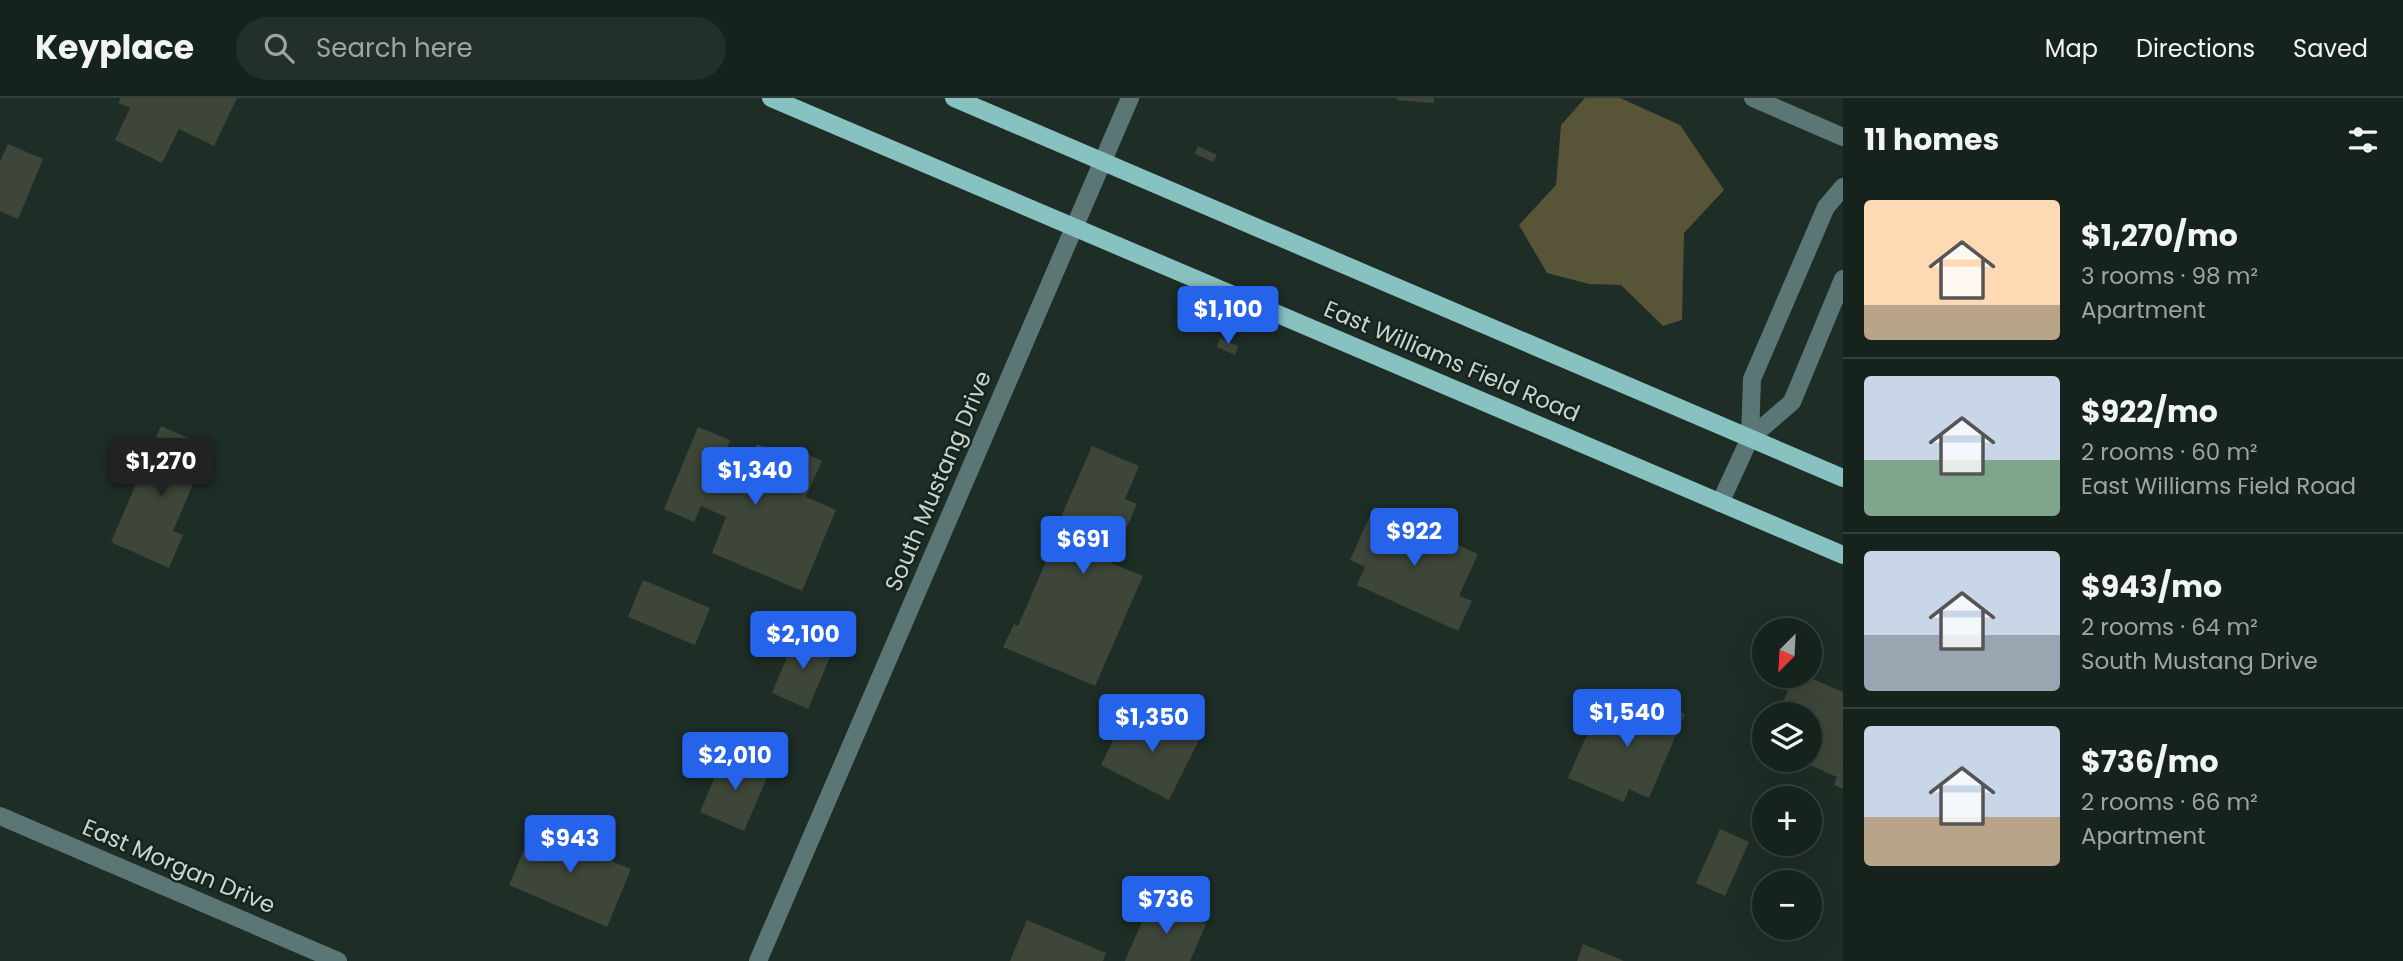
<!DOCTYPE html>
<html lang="en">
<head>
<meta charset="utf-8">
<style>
	:root { --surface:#16221c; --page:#232f29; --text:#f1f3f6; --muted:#9ea4a3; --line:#353f3b; --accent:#2563eb }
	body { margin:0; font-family:Poppins,sans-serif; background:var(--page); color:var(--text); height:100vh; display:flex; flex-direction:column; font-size:26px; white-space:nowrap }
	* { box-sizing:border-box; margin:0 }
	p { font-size:23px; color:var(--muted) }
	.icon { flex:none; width:38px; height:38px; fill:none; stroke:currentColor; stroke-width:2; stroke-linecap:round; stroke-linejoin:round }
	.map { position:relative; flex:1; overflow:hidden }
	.panel { display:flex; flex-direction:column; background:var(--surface); width:560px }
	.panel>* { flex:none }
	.needle { width:46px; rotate:204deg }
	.buttons { position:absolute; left:1752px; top:520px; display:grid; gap:14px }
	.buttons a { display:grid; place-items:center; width:70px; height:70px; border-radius:50%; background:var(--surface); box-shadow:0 7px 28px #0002,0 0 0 2px var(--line); font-size:35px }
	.price { position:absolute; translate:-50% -60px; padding:0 16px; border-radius:7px; background:var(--accent); color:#fff; font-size:23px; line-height:46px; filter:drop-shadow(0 2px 4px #0008) }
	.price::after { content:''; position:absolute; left:50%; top:42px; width:21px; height:16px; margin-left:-10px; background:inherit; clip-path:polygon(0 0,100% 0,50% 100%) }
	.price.selected { background:#222; color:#fff }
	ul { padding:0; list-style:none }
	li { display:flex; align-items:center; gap:21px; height:175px; padding:0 21px }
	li+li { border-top:2px solid var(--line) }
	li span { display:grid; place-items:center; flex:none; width:196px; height:140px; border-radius:7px; color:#555 }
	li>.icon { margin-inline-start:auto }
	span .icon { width:84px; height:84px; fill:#fffc; stroke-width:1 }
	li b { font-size:30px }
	h2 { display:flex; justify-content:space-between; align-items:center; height:84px; padding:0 21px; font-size:30px }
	header { display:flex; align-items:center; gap:42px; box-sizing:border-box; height:98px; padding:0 35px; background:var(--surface); border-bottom:2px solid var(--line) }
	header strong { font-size:33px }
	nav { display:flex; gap:38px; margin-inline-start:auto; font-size:24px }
	.search { width:490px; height:63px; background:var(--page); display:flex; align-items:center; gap:18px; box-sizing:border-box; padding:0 24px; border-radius:38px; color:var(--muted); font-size:26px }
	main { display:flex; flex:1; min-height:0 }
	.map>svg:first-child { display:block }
	.green { fill:#575437 }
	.building { fill:#3e4639 }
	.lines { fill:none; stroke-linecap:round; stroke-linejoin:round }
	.minor { stroke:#5a7675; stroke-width:18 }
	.major { stroke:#87c2c1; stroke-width:18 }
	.labels { text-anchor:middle; stroke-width:5; stroke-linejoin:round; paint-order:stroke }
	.street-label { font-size:23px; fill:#cbd4d0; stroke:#15241d }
</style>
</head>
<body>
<header>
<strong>Keyplace</strong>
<div class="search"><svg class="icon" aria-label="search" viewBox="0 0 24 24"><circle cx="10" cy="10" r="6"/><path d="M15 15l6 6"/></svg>Search here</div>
<nav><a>Map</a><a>Directions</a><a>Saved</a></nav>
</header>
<main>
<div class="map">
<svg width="1843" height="863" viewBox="0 0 1843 863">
	<rect width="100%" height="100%" fill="#1e2d26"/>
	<polygon class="green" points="1585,0 1620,0 1680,27 1724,92 1684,135 1682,222 1663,228 1621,187 1589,186 1547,175 1519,127 1556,87 1561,27"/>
	<g class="building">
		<polygon points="121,0 237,0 214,48 179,31 162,65 115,42 130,10 118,5"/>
		<polygon points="1397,0 1434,0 1434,5 1397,2"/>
		<polygon points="8,46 43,61 18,121 0,113 0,64"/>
		<polygon points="1198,48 1217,57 1213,64 1195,56"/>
		<polygon points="1220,240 1238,248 1235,257 1217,249"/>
		<polygon points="161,328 209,349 173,433 183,437 169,470 111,444"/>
		<polygon points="698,329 730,342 724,357 748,367 757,346 802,364 805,355 822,363 806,399 836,412 802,493 712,455 726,419 701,408 694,424 664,411"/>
		<polygon points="1092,348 1139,368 1125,401 1137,406 1111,465 1143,478 1095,588 1003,549 1014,526 1018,528 1048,459 1044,458"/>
		<polygon points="1374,409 1478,456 1459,498 1472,503 1458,533 1357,487 1365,469 1350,462"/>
		<polygon points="643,482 710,510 695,547 628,519"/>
		<polygon points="797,535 834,550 808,611 772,595"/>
		<polygon points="1794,578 1806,578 1843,594 1843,691 1834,687 1837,679 1805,665 1806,662 1810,662 1813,646 1810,645 1810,616 1778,616"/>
		<polygon points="1643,598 1685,616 1649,700 1629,691 1624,704 1568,680 1602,602 1635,616"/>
		<polygon points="1145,613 1200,640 1169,702 1101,667 1121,626 1136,633"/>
		<polygon points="725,655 770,673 744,733 700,714"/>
		<polygon points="536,724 602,752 599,758 631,771 607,829 509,787"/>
		<polygon points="1720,731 1749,744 1725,798 1696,785"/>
		<polygon points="1151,803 1206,826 1190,863 1125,863"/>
		<polygon points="1027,822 1106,855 1103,863 1010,863"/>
		<polygon points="1583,846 1624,863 1577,863"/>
	</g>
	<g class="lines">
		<g class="minor">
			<polyline points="1753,0 1843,39"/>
			<polyline points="1750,340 1792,304 1843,181"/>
			<polyline points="1720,405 1750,340 1752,281 1826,109 1843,89"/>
			<polyline points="0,718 338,863"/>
			<polyline points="758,863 1130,0"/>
		</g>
		<g class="major">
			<polyline points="771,0 1843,457"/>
			<polyline points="954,0 1843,380"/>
		</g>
	</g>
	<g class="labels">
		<g class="street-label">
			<text transform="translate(1452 263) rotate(23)" y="8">East Williams Field Road</text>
			<text transform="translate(938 383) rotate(-67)" y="8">South Mustang Drive</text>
			<text transform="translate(179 768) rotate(23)" y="8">East Morgan Drive</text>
		</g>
	</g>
</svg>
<div class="buttons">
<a><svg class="needle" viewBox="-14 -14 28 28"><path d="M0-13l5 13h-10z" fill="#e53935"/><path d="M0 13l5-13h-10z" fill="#9ea4a3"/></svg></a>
<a><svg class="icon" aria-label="layers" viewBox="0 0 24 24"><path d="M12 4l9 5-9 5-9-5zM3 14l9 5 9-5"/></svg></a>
<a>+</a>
<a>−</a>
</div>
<b class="price" style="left:1228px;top:248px">$1,100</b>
<b class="price selected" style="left:161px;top:400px">$1,270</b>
<b class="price" style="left:755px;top:409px">$1,340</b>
<b class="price" style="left:1414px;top:470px">$922</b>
<b class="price" style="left:1083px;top:478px">$691</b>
<b class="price" style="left:803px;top:573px">$2,100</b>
<b class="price" style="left:1627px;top:651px">$1,540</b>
<b class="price" style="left:1152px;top:656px">$1,350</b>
<b class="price" style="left:735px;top:694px">$2,010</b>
<b class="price" style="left:570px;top:777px">$943</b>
<b class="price" style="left:1166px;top:838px">$736</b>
</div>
<section class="panel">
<h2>11 homes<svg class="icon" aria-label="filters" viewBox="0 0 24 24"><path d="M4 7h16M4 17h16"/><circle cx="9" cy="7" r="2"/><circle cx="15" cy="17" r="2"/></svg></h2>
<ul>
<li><span style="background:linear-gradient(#ffd9b3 75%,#b9a48a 0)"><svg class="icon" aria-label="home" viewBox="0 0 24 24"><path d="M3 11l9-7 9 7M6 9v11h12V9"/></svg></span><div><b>$1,270/mo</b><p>3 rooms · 98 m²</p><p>Apartment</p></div></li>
<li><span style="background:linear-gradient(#c9d6e8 60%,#7fa58c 0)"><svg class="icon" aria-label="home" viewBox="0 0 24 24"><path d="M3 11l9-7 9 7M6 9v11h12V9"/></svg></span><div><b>$922/mo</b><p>2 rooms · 60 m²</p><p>East Williams Field Road</p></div></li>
<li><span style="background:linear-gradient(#c9d6e8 60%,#9aa5b1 0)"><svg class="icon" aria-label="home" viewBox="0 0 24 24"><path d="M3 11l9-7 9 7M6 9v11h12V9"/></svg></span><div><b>$943/mo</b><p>2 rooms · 64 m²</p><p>South Mustang Drive</p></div></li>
<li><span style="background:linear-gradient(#c9d6e8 65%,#b9a48a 0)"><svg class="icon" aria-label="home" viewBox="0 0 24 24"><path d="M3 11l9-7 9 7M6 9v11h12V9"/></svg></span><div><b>$736/mo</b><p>2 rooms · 66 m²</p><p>Apartment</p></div></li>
</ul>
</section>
</main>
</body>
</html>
